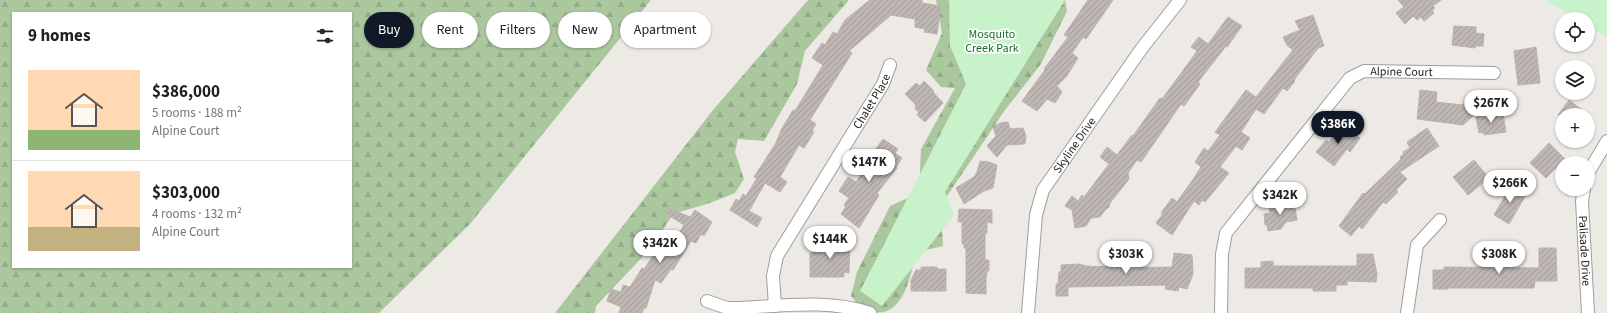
<!DOCTYPE html>
<html lang="en">
<head>
<meta charset="utf-8">
<style>
	:root { --surface:#fff; --page:#f6f6f6; --text:#202124; --muted:#757577; --line:#e0e0e0; --accent:#111827 }
	body { margin:0; font-family:"Source Sans 3",sans-serif; background:var(--page); color:var(--text); height:100vh; display:flex; flex-direction:column; font-size:15px; white-space:nowrap }
	* { box-sizing:border-box; margin:0 }
	p { font-size:13px; color:var(--muted) }
	.icon { flex:none; width:22px; height:22px; fill:none; stroke:currentColor; stroke-width:2; stroke-linecap:round; stroke-linejoin:round }
	.map { position:relative; flex:1; overflow:hidden }
	.panel { position:absolute; left:12px; top:12px; width:340px; height:256px; display:flex; flex-direction:column; background:var(--surface); border-radius:0px; box-shadow:0 1px 3px #0004 }
	.panel>* { flex:none }
	.hud { position:absolute; left:364px; top:12px; width:380px; height:36px; display:flex; gap:8px }
	.fabs { position:absolute; left:1555px; top:12px; display:grid; gap:8px }
	.fabs a { display:grid; place-items:center; width:40px; height:40px; border-radius:50%; background:var(--surface); box-shadow:0 1px 3px #0004; font-size:20px }
	.price { position:absolute; translate:-50% -34px; padding:0 9px; border-radius:14px; background:#fff; color:#222; font-size:13px; line-height:26px; filter:drop-shadow(0 1px 2px #0008) }
	.price::after { content:''; position:absolute; left:50%; top:24px; width:12px; height:9px; margin-left:-6px; background:inherit; clip-path:polygon(0 0,100% 0,50% 100%) }
	.price.current { background:var(--accent); color:#fff }
	ul { padding:0; list-style:none }
	li { display:flex; align-items:center; gap:12px; height:100px; padding:0 16px }
	li+li { border-top:1px solid var(--line) }
	li span { display:grid; place-items:center; flex:none; width:112px; height:80px; border-radius:0px; color:#555 }
	li>.icon { margin-inline-start:auto }
	span .icon { width:48px; height:48px; fill:#fffc; stroke-width:1 }
	li b { font-size:17px }
	h2 { display:flex; justify-content:space-between; align-items:center; height:48px; padding:0 16px; font-size:17px }
	.pill { padding:0 14px; border-radius:18px; background:var(--surface); box-shadow:0 1px 3px #0004; font-size:14px; line-height:36px }
	.pill.current { background:var(--accent); color:#fff }
	.map>svg:first-child { display:block }
	.forest { fill:url(#forest-firs); fill-rule:evenodd }
	.park { fill:#c7f2ca }
	.building { fill:url(#building-hatch); stroke:#bdb2a9 }
	.lines { fill:none; stroke-linecap:round; stroke-linejoin:round }
	.minor-casing { stroke:#9e9e9e; stroke-width:14 }
	.minor { stroke:#fff; stroke-width:12 }
	.labels { text-anchor:middle; stroke-width:3.5; stroke-linejoin:round; paint-order:stroke }
	.park-label { font-size:12px; fill:#196e20; stroke:#fff }
	.street-label { font-size:12px; fill:#1d1d1d; stroke:#fff }
</style>
</head>
<body>
<div class="map">
<svg width="1607" height="313" viewBox="0 0 1607 313">
	<defs>
		<pattern id="forest-firs" width="22" height="20" patternUnits="userSpaceOnUse"><rect width="22" height="20" fill="#aac79e"/><path d="M5 1l3.5 6h-7zM16 11l3.5 6h-7z" fill="#92aa88"/></pattern>
		<pattern id="building-hatch" width="6" height="6" patternUnits="userSpaceOnUse"><rect width="6" height="6" fill="#bdb6b2"/><path d="M-1 1l2-2M0 6l6-6M5 7l2-2" fill="none" stroke="#a29c99"/></pattern>
	</defs>
	<rect width="100%" height="100%" fill="#edeae5"/>
	<g class="forest">
		<path d="M0,0h651l-181,224 -91,89h-379zM13,13h338v254h-338z"/>
		<polygon points="808,0 849,0 805,51 797,84 764,141 738,139 735,152 744,179 735,193 710,203 673,214 651,248 596,306 595,313 555,313 713,110"/>
		<path d="M936,0h129l2,11 -26,53 -36,46 -64,95 2,41 -26,6c-7,21 -10,53 -33,60 -6,1 -13,1 -19,1l-14,-17 6,-24 33,-66 29,-13 2,-44 34,-61 -14,-1 -15,-17 16,-37z"/>
	</g>
	<g class="park">
		<polygon points="949,0 1065,0 945,192 954,215 882,306 860,291 966,84 950,46"/>
		<polygon points="1545,0 1607,0 1607,37 1588,26 1588,19 1577,19"/>
	</g>
	<g class="building">
		<polygon points="870,0 922,0 922,3 941,6 937,34 924,32 925,29 915,27 915,19 891,15 849,51 852,53 810,120 816,124 812,131 814,132 804,148 799,145 780,177 787,182 780,192 765,183 749,211 762,218 757,227 730,210 736,199 739,201 743,194 746,196 757,178 754,177 776,143 781,130 793,110 795,111 823,65 812,58 822,43 825,45 833,32 837,34 845,20"/>
		<polygon points="1088,0 1113,0 1086,39 1083,37 1072,53 1078,58 1066,77 1057,86 1062,92 1055,103 1047,99 1037,111 1022,101 1045,70 1044,69 1068,37 1064,35"/>
		<polygon points="1398,0 1441,0 1433,6 1435,8 1432,11 1434,13 1424,21 1421,17 1417,20 1413,16 1405,24 1396,13 1404,7"/>
		<polygon points="1313,15 1324,46 1318,48 1294,80 1295,81 1287,91 1283,88 1264,114 1256,109 1241,132 1250,138 1242,150 1236,146 1220,167 1229,173 1205,202 1202,200 1199,205 1194,201 1172,235 1156,223 1163,214 1161,213 1172,198 1177,202 1194,178 1201,167 1195,162 1204,148 1208,151 1220,135 1215,132 1246,90 1256,97 1293,50 1287,45 1283,37 1300,30 1295,21"/>
		<polygon points="1228,17 1242,26 1227,47 1226,46 1198,82 1200,84 1184,106 1181,104 1141,162 1137,160 1128,173 1129,179 1110,203 1109,207 1105,210 1100,217 1091,218 1086,226 1075,228 1072,210 1065,206 1072,196 1078,201 1082,195 1084,197 1109,164 1100,157 1107,147 1117,155 1132,135 1133,136 1160,98 1162,99 1190,61 1197,51 1191,47 1199,37 1208,44"/>
		<polygon points="1454,26 1476,27 1476,33 1484,34 1483,46 1475,46 1475,48 1452,45"/>
		<polygon points="1536,47 1540,83 1518,85 1514,51"/>
		<polygon points="924,81 934,91 933,92 943,103 925,122 917,115 919,112 915,109 916,107 915,104 905,94 916,83 920,86"/>
		<polygon points="1420,90 1437,92 1436,102 1462,105 1465,102 1473,116 1463,125 1417,119"/>
		<polygon points="1569,100 1589,115 1558,115"/>
		<polygon points="1503,113 1506,132 1484,135 1483,132 1479,133 1476,117"/>
		<polygon points="1008,122 1010,129 1023,128 1026,136 1025,144 1007,145 997,157 987,146 996,136 993,127 1000,123"/>
		<polygon points="1341,125 1360,138 1350,152 1347,149 1334,166 1316,152 1326,140 1329,142"/>
		<polygon points="1427,128 1439,146 1400,172 1407,179 1396,190 1398,192 1386,204 1383,202 1362,229 1359,226 1351,236 1339,226 1363,193 1365,194 1401,159 1400,157 1404,154 1403,152 1410,148 1407,142"/>
		<polygon points="883,139 898,149 895,153 902,158 896,167 897,168 877,193 879,195 859,228 841,214 846,206 844,205 849,198 839,191 848,177 856,182 875,155 872,154"/>
		<polygon points="1549,143 1565,159 1546,178 1530,163"/>
		<polygon points="1474,160 1489,178 1468,195 1453,177"/>
		<polygon points="980,161 989,162 997,165 993,188 984,191 964,204 956,188 974,177 977,172"/>
		<polygon points="1512,184 1527,193 1509,224 1494,215"/>
		<polygon points="1294,202 1297,220 1286,222 1281,229 1268,231 1267,225 1265,225 1264,214 1270,213 1269,206"/>
		<polygon points="668,208 690,217 695,210 712,222 704,236 701,234 696,243 691,241 673,270 671,269 661,283 655,280 646,308 644,308 642,313 619,313 621,307 607,301 611,289 621,292 623,285 630,287 642,268 644,269 645,268 662,242 671,247 684,225 665,213"/>
		<polygon points="959,209 992,210 992,223 987,222 987,233 985,233 985,260 989,260 989,271 987,271 986,279 986,294 966,293 966,248 964,248 964,244 962,244 962,222 958,222"/>
		<polygon points="819,242 850,244 849,273 844,272 844,277 810,277 810,253 814,253 814,248 819,248"/>
		<polygon points="1539,248 1556,248 1557,281 1535,281 1534,288 1448,288 1448,289 1433,289 1433,270 1444,270 1444,267 1539,268"/>
		<polygon points="1174,253 1192,255 1193,274 1187,289 1179,287 1178,291 1165,289 1166,285 1068,287 1068,296 1056,296 1056,284 1058,284 1059,272 1061,272 1061,265 1079,264 1086,266 1111,267 1112,254 1122,254 1121,268 1172,267"/>
		<polygon points="1357,254 1373,254 1377,274 1376,282 1347,281 1347,285 1336,285 1336,291 1313,291 1313,288 1245,288 1245,268 1261,268 1261,262 1273,261 1273,266 1357,266"/>
		<polygon points="921,267 937,267 937,269 946,269 946,291 911,291 911,280 916,270 921,270"/>
	</g>
	<g class="lines">
		<g class="minor-casing">
			<g id="minor">
				<polyline points="1588,173 1607,141"/>
				<path id="s1" d="M1584,189l-2,12 6,112"/>
				<path d="M707,301l20,7h11c45,-2 89,-9 132,5"/>
				<path id="s2" d="M775,306l-2,-30 4,-20 88,-143 18,-29 7,-19"/>
				<path id="s3" d="M1028,313l8,-98 7,-25 99,-142 38,-48"/>
				<path id="s4" d="M1221,313l1,-59 4,-21 124,-155 14,-7 130,2"/>
				<polyline points="1407,313 1417,245 1440,220"/>
			</g>
		</g>
		<use href="#minor" class="minor"/>
	</g>
	<g class="labels">
		<g class="park-label">
			<text x="992" y="38">Mosquito<tspan x="992" dy="14">Creek Park</tspan></text>
		</g>
		<g class="street-label">
			<text dy="4" stroke="none"><textPath href="#s4" startOffset="332">Alpine Court</textPath></text>
			<text dy="4" stroke="none"><textPath href="#s2" startOffset="232">Chalet Place</textPath></text>
			<text dy="4" stroke="none"><textPath href="#s3" startOffset="179">Skyline Drive</textPath></text>
			<text dy="4" stroke="none"><textPath href="#s1" startOffset="62">Palisade Drive</textPath></text>
		</g>
	</g>
</svg>
<div class="fabs">
<a><svg class="icon" aria-label="locate" viewBox="0 0 24 24"><circle cx="12" cy="12" r="6"/><path d="M12 2v4M12 18v4M2 12h4M18 12h4"/></svg></a>
<a><svg class="icon" aria-label="layers" viewBox="0 0 24 24"><path d="M12 4l9 5-9 5-9-5zM3 14l9 5 9-5"/></svg></a>
<a>+</a>
<a>−</a>
</div>
<b class="price" style="left:1491px;top:124px">$267K</b>
<b class="price current" style="left:1338px;top:145px">$386K</b>
<b class="price" style="left:869px;top:183px">$147K</b>
<b class="price" style="left:1510px;top:204px">$266K</b>
<b class="price" style="left:1280px;top:216px">$342K</b>
<b class="price" style="left:830px;top:260px">$144K</b>
<b class="price" style="left:660px;top:264px">$342K</b>
<b class="price" style="left:1126px;top:275px">$303K</b>
<b class="price" style="left:1499px;top:275px">$308K</b>
<div class="hud">
<a class="pill current">Buy</a>
<a class="pill">Rent</a>
<a class="pill">Filters</a>
<a class="pill">New</a>
<a class="pill">Apartment</a>
</div>
<section class="panel">
<h2>9 homes<svg class="icon" aria-label="filters" viewBox="0 0 24 24"><path d="M4 7h16M4 17h16"/><circle cx="9" cy="7" r="2"/><circle cx="15" cy="17" r="2"/></svg></h2>
<ul>
<li><span style="background:linear-gradient(#ffd9b3 75%,#8fb573 0)"><svg class="icon" aria-label="home" viewBox="0 0 24 24"><path d="M3 11l9-7 9 7M6 9v11h12V9"/></svg></span><div><b>$386,000</b><p>5 rooms · 188 m²</p><p>Alpine Court</p></div></li>
<li><span style="background:linear-gradient(#ffd9b3 70%,#c2b280 0)"><svg class="icon" aria-label="home" viewBox="0 0 24 24"><path d="M3 11l9-7 9 7M6 9v11h12V9"/></svg></span><div><b>$303,000</b><p>4 rooms · 132 m²</p><p>Alpine Court</p></div></li>
</ul>
</section>
</div>
</body>
</html>
